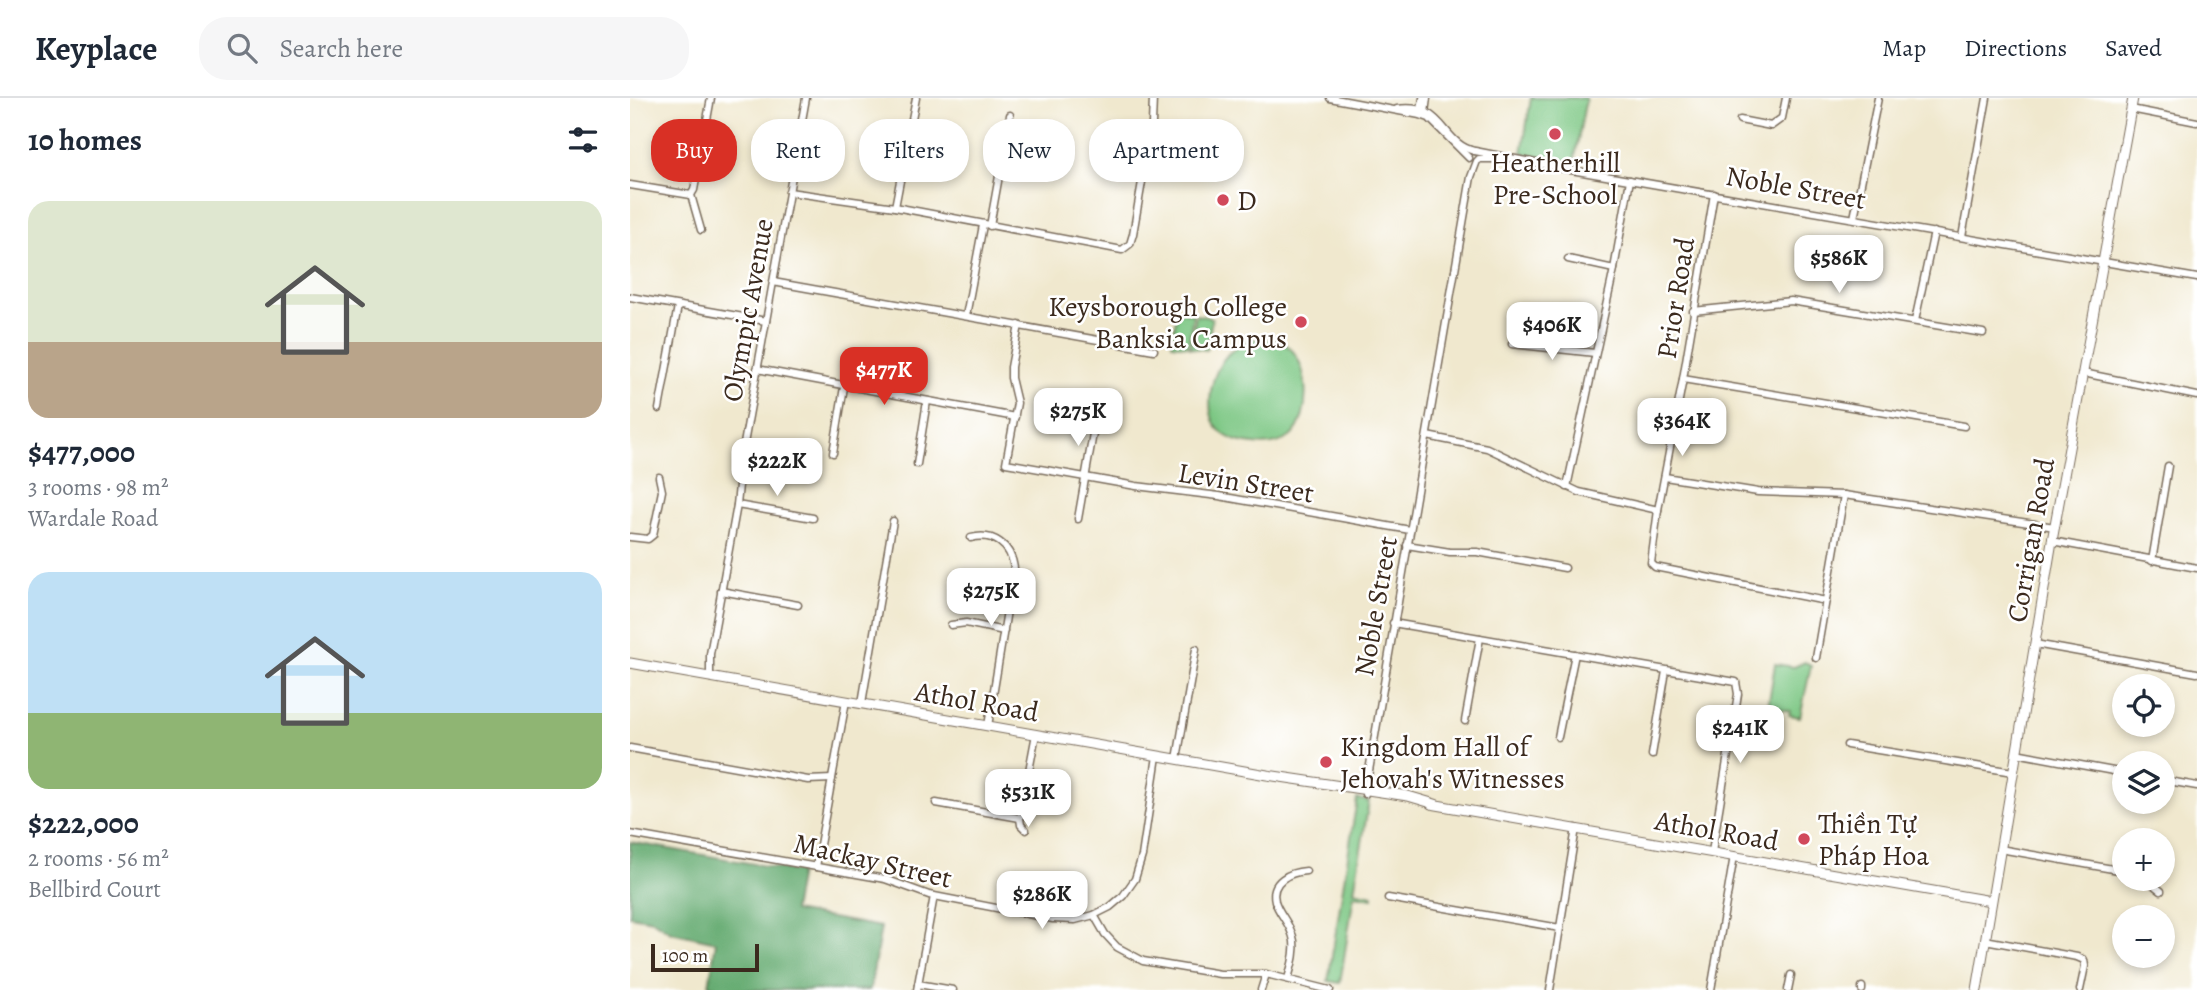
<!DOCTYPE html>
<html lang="en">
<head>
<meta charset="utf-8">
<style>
	:root { --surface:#fff; --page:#f6f6f7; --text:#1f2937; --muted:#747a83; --line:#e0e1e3; --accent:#d93025 }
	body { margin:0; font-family:Alegreya,serif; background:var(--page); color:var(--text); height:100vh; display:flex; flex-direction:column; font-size:26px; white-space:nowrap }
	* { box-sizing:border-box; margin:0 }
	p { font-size:23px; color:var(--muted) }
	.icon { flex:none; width:38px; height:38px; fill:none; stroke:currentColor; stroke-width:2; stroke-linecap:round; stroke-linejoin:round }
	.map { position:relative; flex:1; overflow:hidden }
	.sheet { display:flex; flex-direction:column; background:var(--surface); width:630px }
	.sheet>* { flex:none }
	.top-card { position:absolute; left:21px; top:21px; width:665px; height:63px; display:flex; gap:14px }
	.fabs { position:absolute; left:1482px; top:576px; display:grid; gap:14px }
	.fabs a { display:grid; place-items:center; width:63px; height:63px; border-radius:50%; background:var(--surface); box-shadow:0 4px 10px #0003; font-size:35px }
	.scale { position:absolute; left:21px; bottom:18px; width:108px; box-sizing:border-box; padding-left:7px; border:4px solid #3b2a1e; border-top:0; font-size:19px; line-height:24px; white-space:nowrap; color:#3b2a1e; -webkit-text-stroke:5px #fff; paint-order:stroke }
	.price { position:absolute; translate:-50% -60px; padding:0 16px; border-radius:14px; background:#fff; color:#222; font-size:23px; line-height:46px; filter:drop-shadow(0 2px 4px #0008) }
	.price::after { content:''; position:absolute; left:50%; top:42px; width:21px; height:16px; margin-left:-10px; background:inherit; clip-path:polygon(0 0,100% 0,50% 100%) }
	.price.current { background:var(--accent); color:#fff }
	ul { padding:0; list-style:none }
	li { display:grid; align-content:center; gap:14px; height:371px; padding:0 28px }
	li span { display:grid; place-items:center; height:217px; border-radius:21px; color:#555 }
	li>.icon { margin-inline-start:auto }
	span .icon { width:126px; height:126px; fill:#fffc; stroke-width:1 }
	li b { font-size:30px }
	h2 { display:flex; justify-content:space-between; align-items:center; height:84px; padding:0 28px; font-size:30px }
	.tag { padding:0 24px; border-radius:28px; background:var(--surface); box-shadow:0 4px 10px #0003; font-size:24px; line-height:63px }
	.tag.current { background:var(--accent); color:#fff }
	header { display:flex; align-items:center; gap:42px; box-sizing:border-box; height:98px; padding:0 35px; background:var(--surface); border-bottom:2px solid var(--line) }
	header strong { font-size:33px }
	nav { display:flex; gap:38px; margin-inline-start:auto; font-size:24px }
	.search { width:490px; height:63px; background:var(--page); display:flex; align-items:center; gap:18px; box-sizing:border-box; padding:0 24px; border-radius:28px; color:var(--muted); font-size:26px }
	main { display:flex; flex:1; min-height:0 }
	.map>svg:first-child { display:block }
	.green { fill:#7dc784; stroke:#5c7851; stroke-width:2 }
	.forest { fill:#66ac72; stroke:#506b48; stroke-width:2 }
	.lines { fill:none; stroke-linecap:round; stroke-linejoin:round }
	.street-casing { stroke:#7a6c5c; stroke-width:9 }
	.secondary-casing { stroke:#7a6c5c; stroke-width:11 }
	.street { stroke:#fff; stroke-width:6 }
	.secondary { stroke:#fff; stroke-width:9 }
	.poi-dot { fill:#d1495b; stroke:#fff; stroke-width:2.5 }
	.labels { text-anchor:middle; stroke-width:5; stroke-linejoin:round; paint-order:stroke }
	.poi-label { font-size:28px; fill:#3b2a1e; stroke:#fff; text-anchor:start }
	.street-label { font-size:28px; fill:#3b2a1e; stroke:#fff }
</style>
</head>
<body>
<header>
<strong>Keyplace</strong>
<div class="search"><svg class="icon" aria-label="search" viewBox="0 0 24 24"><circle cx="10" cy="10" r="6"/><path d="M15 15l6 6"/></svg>Search here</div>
<nav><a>Map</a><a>Directions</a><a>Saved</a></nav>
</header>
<main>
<section class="sheet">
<h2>10 homes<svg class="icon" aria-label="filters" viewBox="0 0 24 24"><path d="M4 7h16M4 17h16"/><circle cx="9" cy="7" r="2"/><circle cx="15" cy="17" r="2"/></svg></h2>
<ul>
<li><span style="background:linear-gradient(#dfe7d0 65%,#b9a48a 0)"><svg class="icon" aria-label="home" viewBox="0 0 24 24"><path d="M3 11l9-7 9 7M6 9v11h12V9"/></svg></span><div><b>$477,000</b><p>3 rooms · 98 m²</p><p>Wardale Road</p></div></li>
<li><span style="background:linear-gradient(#bfe0f5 65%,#8fb573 0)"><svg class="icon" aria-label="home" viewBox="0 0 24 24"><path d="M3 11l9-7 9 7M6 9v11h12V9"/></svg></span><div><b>$222,000</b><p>2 rooms · 56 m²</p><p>Bellbird Court</p></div></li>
</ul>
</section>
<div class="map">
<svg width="1567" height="892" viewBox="0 0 1567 892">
	<rect width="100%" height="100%" fill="#fff"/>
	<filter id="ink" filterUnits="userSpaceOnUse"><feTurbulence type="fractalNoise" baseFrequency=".0143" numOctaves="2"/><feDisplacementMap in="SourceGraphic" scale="14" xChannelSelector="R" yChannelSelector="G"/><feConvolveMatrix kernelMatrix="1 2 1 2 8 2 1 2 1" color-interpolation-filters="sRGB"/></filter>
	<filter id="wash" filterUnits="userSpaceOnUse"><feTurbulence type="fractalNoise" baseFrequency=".00686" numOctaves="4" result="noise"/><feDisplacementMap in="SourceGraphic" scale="28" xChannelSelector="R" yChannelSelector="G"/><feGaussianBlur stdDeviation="1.57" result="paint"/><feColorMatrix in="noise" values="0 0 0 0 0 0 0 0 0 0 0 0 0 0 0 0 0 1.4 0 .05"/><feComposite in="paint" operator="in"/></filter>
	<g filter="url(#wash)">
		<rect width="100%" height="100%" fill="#f0e8ce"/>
		<g class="green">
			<polygon points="901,0 956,0 944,64 892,55"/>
			<polygon points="547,213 563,216 558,248 542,246"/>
			<polygon points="566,217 582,220 577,252 560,250"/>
			<path d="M624,241c9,0 19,0 27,3 30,13 32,76 9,95 -11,7 -24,9 -36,7 -9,-1 -18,-2 -26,-7 -27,-15 -19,-56 -5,-77 8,-11 19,-17 31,-21z"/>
			<polygon points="1175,564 1181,568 1170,619 1159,617 1160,613 1138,609 1145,566 1164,569"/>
			<polygon points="727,701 739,703 724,793 743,797 743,800 724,797 710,885 698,883"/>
		</g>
		<polygon class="forest" points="0,744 170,774 163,813 251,829 240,892 92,892 79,887 86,844 41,834 22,822 0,818"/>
	</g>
	<g filter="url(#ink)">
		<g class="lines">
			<g class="street-casing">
				<g id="street">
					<polyline points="700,0 790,17"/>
					<polyline points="793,0 790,17 799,20 839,60"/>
					<path d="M767,11c47,-7 44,34 77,42"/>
					<polyline points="1501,11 1567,24"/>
					<polyline points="795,15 797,0"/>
					<polyline points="1110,22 1141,28 1152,20 1156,0"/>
					<polyline points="845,53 941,72 1567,180"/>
					<polyline points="472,56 515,65"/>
					<polyline points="849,61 877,61"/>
					<polyline points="0,87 61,97"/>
					<polyline points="159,94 265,109 492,152 500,146 503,136 522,26 523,0"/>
					<polyline points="1084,96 1053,281 1028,412 1021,465 1025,469 1196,503"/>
					<polyline points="265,109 286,0"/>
					<polyline points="1224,120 1248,0"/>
					<polyline points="360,128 380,17"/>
					<polyline points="71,132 61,97 64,92 81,0"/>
					<polyline points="1332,139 1357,0"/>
					<polyline points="938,161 984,171"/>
					<polyline points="143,184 524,252"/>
					<polyline points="0,199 136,223"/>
					<polyline points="1063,213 1161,203 1353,235"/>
					<polyline points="336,218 353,127"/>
					<polyline points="1285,223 1304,134"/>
					<polyline points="389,227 381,269 381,280 387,305 376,365 506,388 589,398 780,432"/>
					<polyline points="882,246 965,255"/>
					<polyline points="127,271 385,319"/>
					<polyline points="1453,275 1567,298"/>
					<polyline points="1053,281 1334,328"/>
					<polyline points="29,311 48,208"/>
					<polyline points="797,338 857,350 949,394 1028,412"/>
					<polyline points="203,355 214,289"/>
					<polyline points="287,366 297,303"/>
					<polyline points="1035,379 1128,394 1214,397 1425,429"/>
					<polyline points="937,389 984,171 1000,82"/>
					<polyline points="107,407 183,420"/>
					<polyline points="448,421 465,324"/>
					<polyline points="0,439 18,441 23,437 32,393 29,379"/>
					<path d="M341,440c22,-6 40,7 43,30l-26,158"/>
					<polyline points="1422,443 1567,470"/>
					<polyline points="777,447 820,454 847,454 935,470"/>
					<polyline points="1522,463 1538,368"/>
					<polyline points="91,493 168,507"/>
					<polyline points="763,525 1106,584 1108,596 1082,754"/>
					<polyline points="321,527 336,525 374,533"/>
					<polyline points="1405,546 1567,575"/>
					<polyline points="1186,560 1214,397"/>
					<polyline points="80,579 80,556 107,407 112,357 176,0"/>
					<polyline points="232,605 263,423"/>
					<polyline points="835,623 850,540"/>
					<polyline points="928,639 945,556"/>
					<polyline points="1217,647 1383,674"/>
					<polyline points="0,650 178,682 202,681"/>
					<polyline points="1386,655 1494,675"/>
					<polyline points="1022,657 1036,573"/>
					<polyline points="547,661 566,551"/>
					<polyline points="1533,682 1567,688"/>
					<polyline points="735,696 841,79 847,63"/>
					<polyline points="306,705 390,720 406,636"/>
					<polyline points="390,720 391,727 396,732"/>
					<polyline points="0,736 255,781 299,797 423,821 445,822 464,817 480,809 493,798 505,781 512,758 527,658"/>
					<polyline points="1370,751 1494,773"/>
					<polyline points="186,769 216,603"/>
					<polyline points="1515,780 1531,793"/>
					<polyline points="758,800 930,830"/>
					<polyline points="464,817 475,836 487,849 513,863 590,876 636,876 700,892"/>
					<polyline points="1355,842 1447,859 1454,862 1455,868 1450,892"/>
					<path d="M658,881c3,-12 8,-25 6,-38 -3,-18 -15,-26 -19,-40 -5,-20 15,-29 31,-30"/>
					<polyline points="288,886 323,892"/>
					<polyline points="287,892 304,798"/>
					<polyline points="631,892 636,876"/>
					<polyline points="920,892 946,730"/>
					<polyline points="1081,892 1104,758"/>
					<polyline points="1158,892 1161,877"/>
					<polyline points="1232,892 1232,889"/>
				</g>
			</g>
			<g class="secondary-casing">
				<g id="secondary">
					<polyline points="0,565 637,677 778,698 805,706"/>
					<polyline points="801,706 1361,803"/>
					<polyline points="1347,892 1422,443 1503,0"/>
				</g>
			</g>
			<use href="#street" class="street"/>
			<use href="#secondary" class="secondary"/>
		</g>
	</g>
	<g class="poi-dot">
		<circle cx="925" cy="36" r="7"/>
		<circle cx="593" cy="102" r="7"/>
		<circle cx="671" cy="224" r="7"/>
		<circle cx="696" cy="664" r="7"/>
		<circle cx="1174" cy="741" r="7"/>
	</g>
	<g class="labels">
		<g class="poi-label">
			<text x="925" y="74" text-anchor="middle">Heatherhill<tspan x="925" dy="32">Pre-School</tspan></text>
			<text x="607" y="112">D</text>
			<text x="657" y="218" text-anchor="end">Keysborough College<tspan x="657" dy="32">Banksia Campus</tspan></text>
			<text x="710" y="658">Kingdom Hall of<tspan x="710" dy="32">Jehovah's Witnesses</tspan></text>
			<text x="1188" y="735">Thiền Tự<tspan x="1188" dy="32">Pháp Hoa</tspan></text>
		</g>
		<g class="street-label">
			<text transform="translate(1166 89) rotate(10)" y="10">Noble Street</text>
			<text transform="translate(1045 200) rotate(-81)" y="10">Prior Road</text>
			<text transform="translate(117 212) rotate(-80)" y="10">Olympic Avenue</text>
			<text transform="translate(616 384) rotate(9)" y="10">Levin Street</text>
			<text transform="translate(1400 442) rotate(-80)" y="10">Corrigan Road</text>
			<text transform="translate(745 508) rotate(-80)" y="10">Noble Street</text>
			<text transform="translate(347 603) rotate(10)" y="10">Athol Road</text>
			<text transform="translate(1087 732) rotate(10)" y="10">Athol Road</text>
			<text transform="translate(243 762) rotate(13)" y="10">Mackay Street</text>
		</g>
	</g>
</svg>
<div class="fabs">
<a><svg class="icon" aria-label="locate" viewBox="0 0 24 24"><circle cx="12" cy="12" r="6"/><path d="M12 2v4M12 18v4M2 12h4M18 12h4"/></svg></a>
<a><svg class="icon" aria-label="layers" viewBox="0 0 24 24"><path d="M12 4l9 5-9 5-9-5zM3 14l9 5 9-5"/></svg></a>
<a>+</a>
<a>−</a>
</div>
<div class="scale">100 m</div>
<b class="price" style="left:1209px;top:197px">$586K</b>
<b class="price" style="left:922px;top:264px">$406K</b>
<b class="price current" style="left:254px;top:309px">$477K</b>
<b class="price" style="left:448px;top:350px">$275K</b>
<b class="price" style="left:1052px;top:360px">$364K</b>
<b class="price" style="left:147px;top:400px">$222K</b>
<b class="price" style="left:361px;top:530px">$275K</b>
<b class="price" style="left:1110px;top:667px">$241K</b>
<b class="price" style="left:398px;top:731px">$531K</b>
<b class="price" style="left:412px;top:833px">$286K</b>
<div class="top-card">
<a class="tag current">Buy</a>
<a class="tag">Rent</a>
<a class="tag">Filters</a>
<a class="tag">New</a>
<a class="tag">Apartment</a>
</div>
</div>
</main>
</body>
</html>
